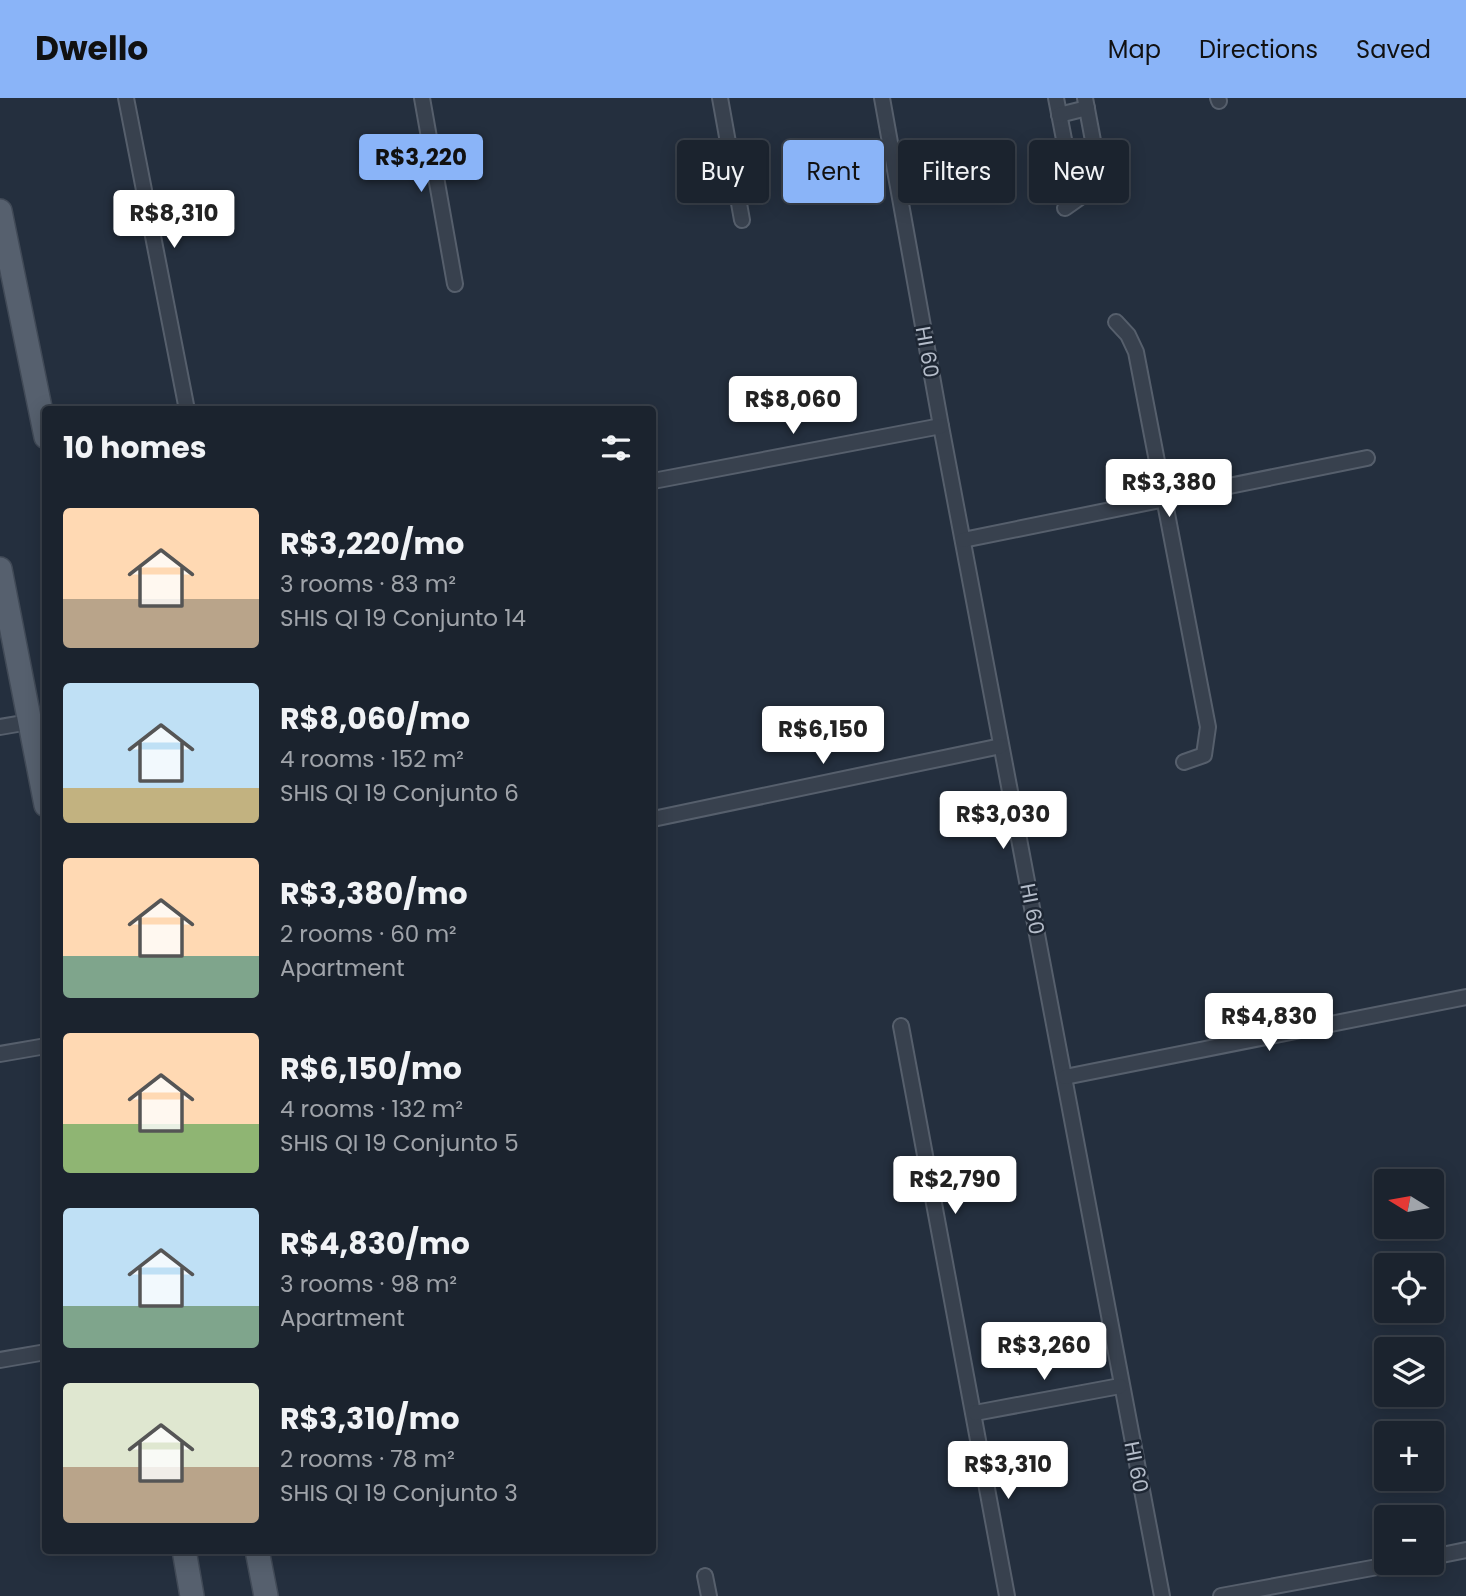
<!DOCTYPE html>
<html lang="en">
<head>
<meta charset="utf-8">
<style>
	:root { --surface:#1b232e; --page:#242b36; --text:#f1f3f6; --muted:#a0a4aa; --line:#39404a; --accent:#8ab4f8 }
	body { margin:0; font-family:Poppins,sans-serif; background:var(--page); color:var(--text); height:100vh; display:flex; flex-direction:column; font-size:26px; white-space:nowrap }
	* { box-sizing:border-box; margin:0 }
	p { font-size:23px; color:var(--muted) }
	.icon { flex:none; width:38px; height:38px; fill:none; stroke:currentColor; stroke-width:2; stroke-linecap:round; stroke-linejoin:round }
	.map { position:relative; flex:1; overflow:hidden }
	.drawer { position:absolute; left:42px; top:308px; width:614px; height:1148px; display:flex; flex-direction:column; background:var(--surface); border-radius:7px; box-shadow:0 4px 18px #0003,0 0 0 2px var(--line) }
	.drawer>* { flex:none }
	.guide { position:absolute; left:677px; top:42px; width:665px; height:63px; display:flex; gap:14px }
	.needle { width:46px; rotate:281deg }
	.controls { position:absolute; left:1374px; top:1071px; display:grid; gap:14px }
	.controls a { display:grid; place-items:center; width:70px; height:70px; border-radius:7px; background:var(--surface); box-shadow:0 4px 18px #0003,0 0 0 2px var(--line); font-size:35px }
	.price { position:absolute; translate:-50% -60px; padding:0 16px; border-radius:7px; background:#fff; color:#222; font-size:23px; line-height:46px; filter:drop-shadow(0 2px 4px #0008) }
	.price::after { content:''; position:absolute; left:50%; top:42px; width:21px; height:16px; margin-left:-10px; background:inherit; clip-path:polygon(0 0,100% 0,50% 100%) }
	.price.on { background:var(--accent); color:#111 }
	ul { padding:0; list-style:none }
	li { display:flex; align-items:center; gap:21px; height:175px; padding:0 21px }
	li span { display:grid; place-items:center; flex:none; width:196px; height:140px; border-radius:7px; color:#555 }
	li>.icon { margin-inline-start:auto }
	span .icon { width:84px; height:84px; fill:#fffc; stroke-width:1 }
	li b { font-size:30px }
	h2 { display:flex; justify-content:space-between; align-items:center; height:84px; padding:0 21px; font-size:30px }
	.tag { padding:0 24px; border-radius:7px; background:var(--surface); box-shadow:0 4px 18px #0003,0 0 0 2px var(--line); font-size:24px; line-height:63px }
	.tag.on { background:var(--accent); color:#111 }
	header { display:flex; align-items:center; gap:42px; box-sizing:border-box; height:98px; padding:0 35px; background:var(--accent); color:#111 }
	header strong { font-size:33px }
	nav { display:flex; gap:38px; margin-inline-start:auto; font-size:24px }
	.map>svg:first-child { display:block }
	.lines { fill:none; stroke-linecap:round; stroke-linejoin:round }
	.street-casing { stroke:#565f6c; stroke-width:18 }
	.primary-casing { stroke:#414a57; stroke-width:26 }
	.street { stroke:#38414e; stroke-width:14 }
	.primary { stroke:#56606e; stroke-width:23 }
	.labels { text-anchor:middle; stroke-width:5; stroke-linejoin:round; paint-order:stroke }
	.street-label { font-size:21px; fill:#b4bcc9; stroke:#1d2633 }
</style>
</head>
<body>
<header>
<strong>Dwello</strong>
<nav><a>Map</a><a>Directions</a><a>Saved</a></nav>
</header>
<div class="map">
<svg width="1466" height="1498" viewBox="0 0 1466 1498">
	<rect width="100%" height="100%" fill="#242f3e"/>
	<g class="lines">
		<g class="street-casing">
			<g id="street">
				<polyline points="126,0 187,312"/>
				<polyline points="422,0 455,186"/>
				<polyline points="720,0 742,122"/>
				<polyline points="882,0 941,328 1162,1498"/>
				<polyline points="1056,0 1068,62 1076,64 1098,60"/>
				<polyline points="1218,0 1219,3"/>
				<polyline points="1059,17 1087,10"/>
				<polyline points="1065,110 1092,91 1100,80 1085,0"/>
				<polyline points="1116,224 1128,237 1136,254 1208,629 1204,657 1184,664"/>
				<polyline points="653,383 941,328"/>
				<polyline points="963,442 1367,360"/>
				<polyline points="0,629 29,624"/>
				<polyline points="653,721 1001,648"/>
				<polyline points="901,928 1007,1498"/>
				<polyline points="0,956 46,948"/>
				<polyline points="1065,979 1466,899"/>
				<polyline points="0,1262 46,1254"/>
				<polyline points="975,1315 1120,1288"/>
				<polyline points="1432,1459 1466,1452"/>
				<polyline points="705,1478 709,1498"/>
				<polyline points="1221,1498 1399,1465"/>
			</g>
		</g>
		<g class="primary-casing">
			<g id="primary">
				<polyline points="0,113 46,339"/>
				<polyline points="0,471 46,707"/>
				<polyline points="184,1452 192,1498"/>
				<polyline points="257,1452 266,1498"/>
			</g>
		</g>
		<use href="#street" class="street"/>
		<use href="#primary" class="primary"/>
	</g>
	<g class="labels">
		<g class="street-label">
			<text transform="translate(927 254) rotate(80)" y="7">HI 60</text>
			<text transform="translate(1032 811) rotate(79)" y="7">HI 60</text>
			<text transform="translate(1136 1369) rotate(79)" y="7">HI 60</text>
		</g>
	</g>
</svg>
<div class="controls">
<a><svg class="needle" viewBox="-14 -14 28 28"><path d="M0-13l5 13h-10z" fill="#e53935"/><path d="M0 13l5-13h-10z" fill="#a0a4aa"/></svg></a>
<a><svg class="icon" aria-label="locate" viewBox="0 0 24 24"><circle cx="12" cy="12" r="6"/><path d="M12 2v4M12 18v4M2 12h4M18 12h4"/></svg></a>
<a><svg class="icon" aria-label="layers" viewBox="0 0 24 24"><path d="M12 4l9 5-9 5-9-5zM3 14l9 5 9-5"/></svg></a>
<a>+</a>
<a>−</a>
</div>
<b class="price on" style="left:421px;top:96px">R$3,220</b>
<b class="price" style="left:174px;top:152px">R$8,310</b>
<b class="price" style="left:793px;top:338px">R$8,060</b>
<b class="price" style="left:1169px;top:421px">R$3,380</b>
<b class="price" style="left:823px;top:668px">R$6,150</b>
<b class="price" style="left:1003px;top:753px">R$3,030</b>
<b class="price" style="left:1269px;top:955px">R$4,830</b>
<b class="price" style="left:955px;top:1118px">R$2,790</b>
<b class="price" style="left:1044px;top:1284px">R$3,260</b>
<b class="price" style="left:1008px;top:1403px">R$3,310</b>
<div class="guide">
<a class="tag">Buy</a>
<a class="tag on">Rent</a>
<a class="tag">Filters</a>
<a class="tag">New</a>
</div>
<section class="drawer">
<h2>10 homes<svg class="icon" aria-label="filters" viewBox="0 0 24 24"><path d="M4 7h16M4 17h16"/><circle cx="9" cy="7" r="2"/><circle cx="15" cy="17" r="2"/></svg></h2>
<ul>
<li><span style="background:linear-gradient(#ffd9b3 65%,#b9a48a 0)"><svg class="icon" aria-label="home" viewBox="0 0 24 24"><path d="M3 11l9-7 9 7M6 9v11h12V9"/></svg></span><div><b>R$3,220/mo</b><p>3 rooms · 83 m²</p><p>SHIS QI 19 Conjunto 14</p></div></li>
<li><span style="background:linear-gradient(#bfe0f5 75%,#c2b280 0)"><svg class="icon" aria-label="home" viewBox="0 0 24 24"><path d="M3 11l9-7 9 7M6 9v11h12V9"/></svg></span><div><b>R$8,060/mo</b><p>4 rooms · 152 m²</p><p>SHIS QI 19 Conjunto 6</p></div></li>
<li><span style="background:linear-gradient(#ffd9b3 70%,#7fa58c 0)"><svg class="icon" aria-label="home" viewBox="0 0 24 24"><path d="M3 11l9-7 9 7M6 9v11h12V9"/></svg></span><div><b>R$3,380/mo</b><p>2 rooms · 60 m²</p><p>Apartment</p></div></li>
<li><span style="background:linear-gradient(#ffd9b3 65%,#8fb573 0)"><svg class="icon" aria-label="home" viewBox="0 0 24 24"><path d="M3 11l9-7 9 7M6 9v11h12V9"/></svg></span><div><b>R$6,150/mo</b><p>4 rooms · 132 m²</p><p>SHIS QI 19 Conjunto 5</p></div></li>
<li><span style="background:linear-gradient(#bfe0f5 70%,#7fa58c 0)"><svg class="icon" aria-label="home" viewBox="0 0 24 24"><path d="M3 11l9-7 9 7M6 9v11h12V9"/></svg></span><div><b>R$4,830/mo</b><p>3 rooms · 98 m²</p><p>Apartment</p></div></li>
<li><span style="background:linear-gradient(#dfe7d0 60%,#b9a48a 0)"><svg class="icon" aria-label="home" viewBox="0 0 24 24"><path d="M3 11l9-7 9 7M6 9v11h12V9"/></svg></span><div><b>R$3,310/mo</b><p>2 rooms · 78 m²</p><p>SHIS QI 19 Conjunto 3</p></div></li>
</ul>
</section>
</div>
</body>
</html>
